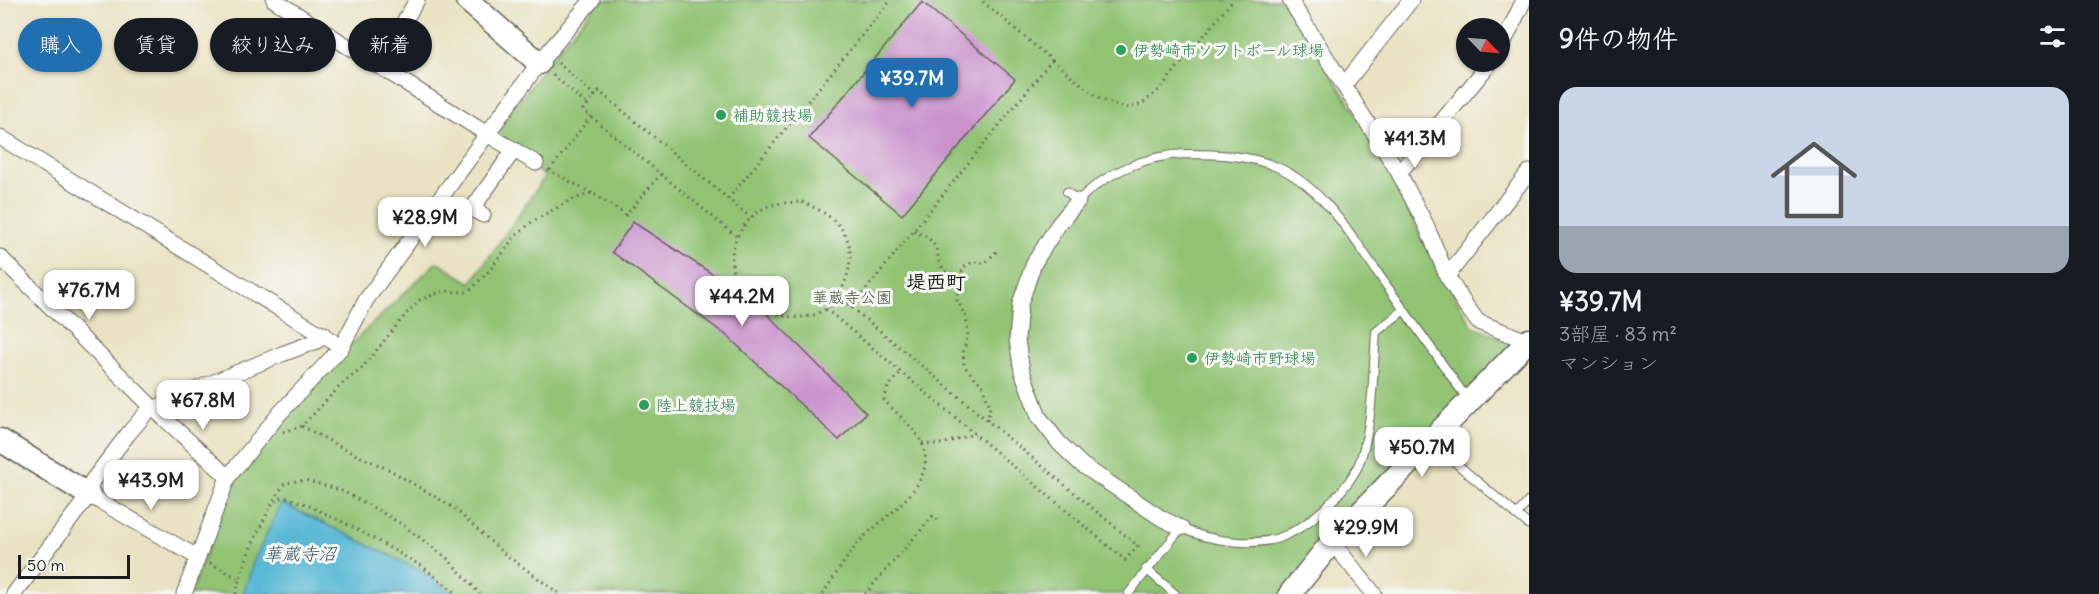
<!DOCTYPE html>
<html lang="ja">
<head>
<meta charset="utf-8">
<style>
	:root { --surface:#171b24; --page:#20242c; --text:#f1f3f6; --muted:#9ea1a6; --accent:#1f6fb2 }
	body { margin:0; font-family:Delius,"Klee One",sans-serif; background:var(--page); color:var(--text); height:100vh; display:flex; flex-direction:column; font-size:22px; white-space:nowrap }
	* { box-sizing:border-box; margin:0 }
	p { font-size:20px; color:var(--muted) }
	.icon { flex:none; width:33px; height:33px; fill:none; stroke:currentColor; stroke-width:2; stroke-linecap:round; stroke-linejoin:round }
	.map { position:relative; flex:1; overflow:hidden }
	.sheet { display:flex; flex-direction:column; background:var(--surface); width:570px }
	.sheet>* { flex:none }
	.hud { position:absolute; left:18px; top:18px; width:570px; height:54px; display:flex; gap:12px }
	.needle { width:39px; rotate:115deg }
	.tools { position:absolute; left:1456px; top:18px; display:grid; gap:12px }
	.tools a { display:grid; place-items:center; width:54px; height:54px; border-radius:50%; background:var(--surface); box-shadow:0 2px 4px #0004; font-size:30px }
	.scale { position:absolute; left:18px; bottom:15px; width:112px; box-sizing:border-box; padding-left:6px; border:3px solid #1c1c1c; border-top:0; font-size:16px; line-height:21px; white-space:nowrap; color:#1c1c1c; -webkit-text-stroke:4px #f6f6f2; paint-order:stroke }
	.price { position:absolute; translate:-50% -51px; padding:0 14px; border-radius:12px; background:#fff; color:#222; font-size:20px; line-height:39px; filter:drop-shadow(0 2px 3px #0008) }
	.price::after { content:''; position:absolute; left:50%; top:36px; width:18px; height:14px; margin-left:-9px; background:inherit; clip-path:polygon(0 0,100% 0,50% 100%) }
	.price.current { background:var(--accent); color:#fff }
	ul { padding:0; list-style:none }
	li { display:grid; align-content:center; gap:12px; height:318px; padding:0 30px }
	li span { display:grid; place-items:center; height:186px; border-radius:18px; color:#555 }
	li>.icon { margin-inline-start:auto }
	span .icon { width:108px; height:108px; fill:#fffc; stroke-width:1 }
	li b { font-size:26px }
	h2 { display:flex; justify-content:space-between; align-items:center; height:72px; padding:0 30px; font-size:26px }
	.chip { padding:0 21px; border-radius:27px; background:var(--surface); box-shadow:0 2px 4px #0004; font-size:21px; line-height:54px }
	.chip.current { background:var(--accent); color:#fff }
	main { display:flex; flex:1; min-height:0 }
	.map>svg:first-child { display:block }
	.green { fill:#91c373; stroke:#567048; stroke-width:1.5 }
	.water { fill:#58b8d6; stroke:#3a6a79; stroke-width:1.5 }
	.building { fill:#ca93ce }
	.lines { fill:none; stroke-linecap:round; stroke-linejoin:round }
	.lane-casing { stroke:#646256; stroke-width:10 }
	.street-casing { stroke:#646256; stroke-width:17 }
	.secondary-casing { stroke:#646256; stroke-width:25 }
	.path { stroke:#646256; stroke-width:3; stroke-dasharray:1.5 4.5; stroke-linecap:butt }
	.lane { stroke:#fff; stroke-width:8 }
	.street { stroke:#fff; stroke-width:15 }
	.secondary { stroke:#fff; stroke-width:22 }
	.leisure-dot { fill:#2e9e5b; stroke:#f6f6f2; stroke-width:2 }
	.labels { text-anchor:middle; stroke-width:6; stroke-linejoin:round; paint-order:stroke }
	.leisure-label { font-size:16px; fill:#27864d; stroke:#f6f6f2; text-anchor:start }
	.park-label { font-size:16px; fill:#45563a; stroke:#f6f6f2 }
	.water-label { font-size:18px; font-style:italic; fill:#345a66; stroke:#f6f6f2 }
	.quarter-label { font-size:20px; font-weight:bold; fill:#1c1c1c; stroke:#f6f6f2 }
</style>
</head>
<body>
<main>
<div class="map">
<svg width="1529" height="594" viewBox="0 0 1529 594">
	<rect width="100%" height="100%" fill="#f6f6f2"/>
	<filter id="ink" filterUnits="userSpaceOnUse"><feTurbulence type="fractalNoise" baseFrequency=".0167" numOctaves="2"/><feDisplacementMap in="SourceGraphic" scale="12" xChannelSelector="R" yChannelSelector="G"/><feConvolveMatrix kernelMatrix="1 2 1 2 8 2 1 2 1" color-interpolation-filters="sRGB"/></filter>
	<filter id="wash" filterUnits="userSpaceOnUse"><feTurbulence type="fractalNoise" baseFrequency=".008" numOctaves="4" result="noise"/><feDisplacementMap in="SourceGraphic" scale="24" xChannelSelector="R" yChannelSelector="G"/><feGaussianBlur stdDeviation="1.35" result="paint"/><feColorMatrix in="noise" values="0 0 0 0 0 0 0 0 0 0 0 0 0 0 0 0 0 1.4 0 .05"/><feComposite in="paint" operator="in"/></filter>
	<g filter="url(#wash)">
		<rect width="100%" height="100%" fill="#e9e3c3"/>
		<polygon class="green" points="600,0 1282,0 1374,140 1428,250 1472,326 1514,344 1281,594 190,594 238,471 346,349 437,262 471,283 545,177 494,134 561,46"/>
		<polygon class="water" points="282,503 420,570 454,594 243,594 254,560"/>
		<g id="blocks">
			<g class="building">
				<polygon points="922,2 1015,79 902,215 809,138"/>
				<polygon points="633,222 755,302 866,413 839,440 726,335 612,252"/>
			</g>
		</g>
	</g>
	<g filter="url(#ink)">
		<use href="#blocks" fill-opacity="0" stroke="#646256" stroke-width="1.5"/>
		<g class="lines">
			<g class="lane-casing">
				<g id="lane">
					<path d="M1067,192l11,9c28,-29 69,-46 109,-47 30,0 62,1 90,13 49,21 82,80 112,122 26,37 53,74 79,111"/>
					<polyline points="1432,443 1529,525"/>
					<polyline points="1516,515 1529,501"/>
					<polyline points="1146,569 1175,594"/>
					<path d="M1129,593l52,-65c27,13 75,20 103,8 26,-11 56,-39 71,-64 18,-33 18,-101 21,-140l28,-22"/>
				</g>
			</g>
			<g class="street-casing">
				<g id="street">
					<polyline points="274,0 487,134 536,163"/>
					<polyline points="1290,0 1399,173 1426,225 1447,276 1464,303 1478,322 1517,337 1525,344"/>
					<polyline points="1500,50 1524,0"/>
					<polyline points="378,65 417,0"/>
					<polyline points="1343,82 1348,80 1411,0"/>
					<polyline points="0,137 332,341"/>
					<polyline points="1399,173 1491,62"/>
					<polyline points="1078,201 1058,225 1034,263 1020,304 1017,340 1022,371 1039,417 1059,443 1082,465 1161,518 1181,528"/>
					<polyline points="483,215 472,209 514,150"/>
					<polyline points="0,257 154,409 228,477"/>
					<polyline points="1447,276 1529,172"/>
					<polyline points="89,495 197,557"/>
					<polyline points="1332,542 1374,594"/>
					<polyline points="14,594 89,495 92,481 128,434 146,413 180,396 282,354 317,341 324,334"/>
					<polyline points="184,594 228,477 280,413 341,348 366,300 539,63 592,0"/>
				</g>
			</g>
			<g class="secondary-casing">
				<g id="secondary">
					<polyline points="467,0 539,63"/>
					<polyline points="0,440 89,495"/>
					<polyline points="1290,594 1332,542 1529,340"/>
				</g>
			</g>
			<g class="path">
				<polyline points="1052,60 1098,98 1118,106 1129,108 1142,104 1159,90 1233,0"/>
				<polyline points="558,63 595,96"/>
				<polyline points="553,75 586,104"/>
				<polyline points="548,170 592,193"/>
				<polyline points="550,170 591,116"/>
				<polyline points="728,199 891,0"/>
				<path d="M802,202c36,14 58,37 44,77 -3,10 -11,23 -20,30 -28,19 -72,2 -88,-25 -16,-28 1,-63 28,-77 11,-5 25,-4 36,-5z"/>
				<polyline points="914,231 929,238 936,248 939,261 944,271 959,278"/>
				<polyline points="736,236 583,110 599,91 751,218"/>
				<polyline points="851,308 1052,60 981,0"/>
				<polyline points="826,309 1125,560 1138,546 838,296"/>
				<polyline points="987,421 990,407 983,386 964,366 963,352 968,335 966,317 957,300 959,278 964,267 973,262 985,263 997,251"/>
				<polyline points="302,426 348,451 390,470 454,508 502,552 560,594"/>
				<polyline points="283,432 302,426 342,384 362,368 406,314 420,300 443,291 468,292 490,270 513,239 533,221 571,200 592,193 626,215 661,174"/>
				<path d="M922,443c27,5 29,-6 53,-8"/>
				<polyline points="274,500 285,483 305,480 340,490 378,510 403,525 448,559 480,594"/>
				<polyline points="210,563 239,579"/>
				<path d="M236,594c6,-32 22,-63 37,-92l11,-5 19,6 48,23 69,39 38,29"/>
				<path d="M823,594c12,-18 23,-37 37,-53 23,-25 77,-54 63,-95 -6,-18 -26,-31 -39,-46l4,-13 13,-15"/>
				<polyline points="865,594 933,516 940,522"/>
			</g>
			<use href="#lane" class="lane"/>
			<use href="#street" class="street"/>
			<use href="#secondary" class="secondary"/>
		</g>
	</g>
	<g class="leisure-dot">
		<circle cx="1121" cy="50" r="6"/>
		<circle cx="721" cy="115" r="6"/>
		<circle cx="1192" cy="358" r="6"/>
		<circle cx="644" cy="405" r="6"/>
	</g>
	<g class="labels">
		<g class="leisure-label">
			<text x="1133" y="56">伊勢崎市ソフトボール球場</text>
			<text x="733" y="121">補助競技場</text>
			<text x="1204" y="364">伊勢崎市野球場</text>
			<text x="656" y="411">陸上競技場</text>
		</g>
		<g class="park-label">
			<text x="852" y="303">華蔵寺公園</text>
		</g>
		<g class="water-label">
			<text x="300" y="560">華蔵寺沼</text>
		</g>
		<g class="quarter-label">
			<text x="936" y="289">堤西町</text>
		</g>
	</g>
</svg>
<div class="tools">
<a><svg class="needle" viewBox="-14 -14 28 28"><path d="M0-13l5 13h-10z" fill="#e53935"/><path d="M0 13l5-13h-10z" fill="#9ea1a6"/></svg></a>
</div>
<div class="scale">50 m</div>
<b class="price current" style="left:912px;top:109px">¥39.7M</b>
<b class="price" style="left:1415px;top:169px">¥41.3M</b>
<b class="price" style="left:425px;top:248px">¥28.9M</b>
<b class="price" style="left:89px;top:321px">¥76.7M</b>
<b class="price" style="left:742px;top:327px">¥44.2M</b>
<b class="price" style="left:203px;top:431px">¥67.8M</b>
<b class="price" style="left:1422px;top:478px">¥50.7M</b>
<b class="price" style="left:151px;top:511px">¥43.9M</b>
<b class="price" style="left:1366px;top:558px">¥29.9M</b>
<div class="hud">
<a class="chip current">購入</a>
<a class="chip">賃貸</a>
<a class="chip">絞り込み</a>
<a class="chip">新着</a>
</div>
</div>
<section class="sheet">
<h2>9件の物件<svg class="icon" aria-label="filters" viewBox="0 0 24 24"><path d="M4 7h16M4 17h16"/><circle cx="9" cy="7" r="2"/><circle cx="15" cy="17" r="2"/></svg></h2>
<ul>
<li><span style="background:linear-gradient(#c9d6e8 75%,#9aa5b1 0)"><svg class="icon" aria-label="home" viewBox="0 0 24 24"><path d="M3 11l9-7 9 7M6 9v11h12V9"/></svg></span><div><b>¥39.7M</b><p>3部屋 · 83 m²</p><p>マンション</p></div></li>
</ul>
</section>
</main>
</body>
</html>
